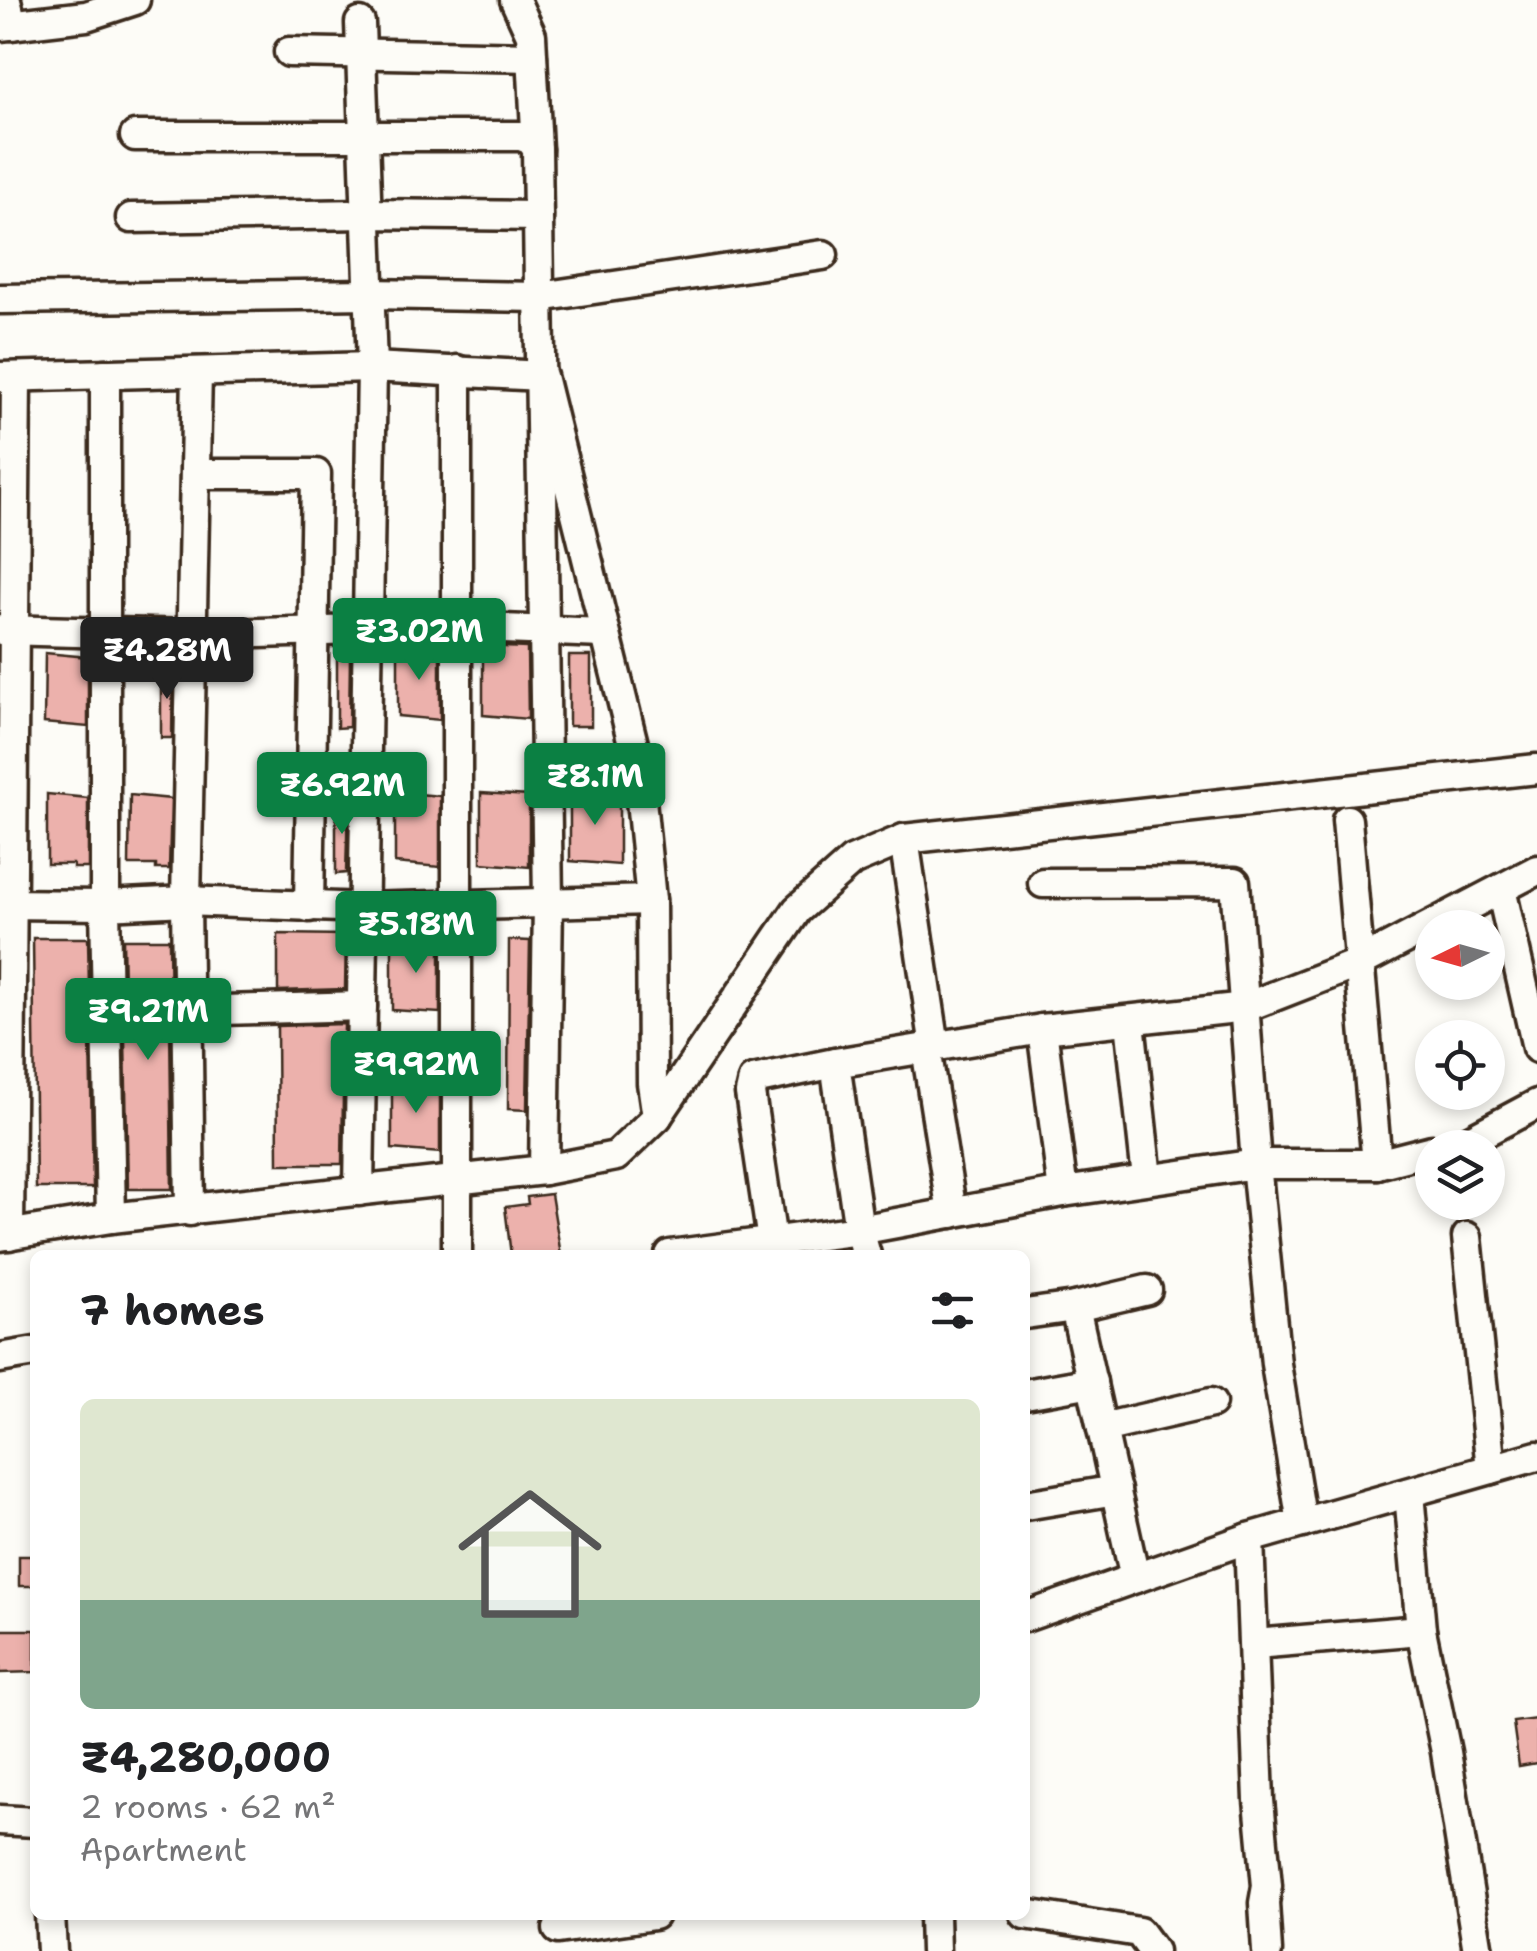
<!DOCTYPE html>
<html lang="en">
<head>
<meta charset="utf-8">
<style>
	:root { --surface:#fff; --page:#f2f2f2; --text:#202124; --muted:#757577; --accent:#0b8043 }
	body { margin:0; font-family:"Shantell Sans",sans-serif; background:var(--page); color:var(--text); height:100vh; display:flex; flex-direction:column; font-size:38px; white-space:nowrap }
	* { box-sizing:border-box; margin:0 }
	p { font-size:32px; color:var(--muted) }
	.icon { flex:none; width:55px; height:55px; fill:none; stroke:currentColor; stroke-width:2; stroke-linecap:round; stroke-linejoin:round }
	.map { position:relative; flex:1; overflow:hidden }
	.drawer { position:absolute; left:30px; top:1250px; width:1000px; height:670px; display:flex; flex-direction:column; background:var(--surface); border-radius:15px; box-shadow:0 5px 15px #0003 }
	.drawer>* { flex:none }
	.needle { width:65px; rotate:265deg }
	.fabs { position:absolute; left:1415px; top:910px; display:grid; gap:20px }
	.fabs a { display:grid; place-items:center; width:90px; height:90px; border-radius:50%; background:var(--surface); box-shadow:0 5px 15px #0003; font-size:50px }
	.price { position:absolute; translate:-50% -85px; padding:0 22px; border-radius:10px; background:var(--accent); color:#fff; font-size:32px; line-height:65px; filter:drop-shadow(0 2px 5px #0008) }
	.price::after { content:''; position:absolute; left:50%; top:60px; width:30px; height:22px; margin-left:-15px; background:inherit; clip-path:polygon(0 0,100% 0,50% 100%) }
	.price.on { background:#222; color:#fff }
	ul { padding:0; list-style:none }
	li { display:grid; align-content:center; gap:20px; height:530px; padding:0 50px }
	li span { display:grid; place-items:center; height:310px; border-radius:15px; color:#555 }
	li>.icon { margin-inline-start:auto }
	span .icon { width:180px; height:180px; fill:#fffc; stroke-width:1 }
	li b { font-size:42px }
	h2 { display:flex; justify-content:space-between; align-items:center; height:120px; padding:0 50px; font-size:42px }
	.map>svg:first-child { display:block }
	.building { fill:#ecb1ac; stroke:#3b2a1e; stroke-width:2.5 }
	.lines { fill:none; stroke-linecap:round; stroke-linejoin:round }
	.minor-casing { stroke:#3b2a1e; stroke-width:35 }
	.minor { stroke:#fdfcf7; stroke-width:28 }
</style>
</head>
<body>
<div class="map">
<svg width="1537" height="1951" viewBox="0 0 1537 1951">
	<rect width="100%" height="100%" fill="#fdfcf7"/>
	<filter id="ink" filterUnits="userSpaceOnUse"><feTurbulence type="fractalNoise" baseFrequency=".01" numOctaves="2"/><feDisplacementMap in="SourceGraphic" scale="20" xChannelSelector="R" yChannelSelector="G"/><feConvolveMatrix kernelMatrix="1 2 1 2 8 2 1 2 1" color-interpolation-filters="sRGB"/></filter>
	<g filter="url(#ink)">
		<g class="building">
			<polygon points="398,646 440,650 440,720 398,716"/>
			<polygon points="483,646 527,648 528,719 483,715"/>
			<polygon points="45,653 88,657 88,727 44,723"/>
			<rect x="569" y="656" width="22" height="70"/>
			<polygon points="337,657 350,657 349,727 337,728"/>
			<polygon points="161,667 173,667 172,738 161,738"/>
			<polygon points="570,791 619,794 619,865 570,861"/>
			<polygon points="395,792 440,796 440,867 395,863"/>
			<polygon points="481,793 529,796 529,867 481,863"/>
			<polygon points="47,794 88,798 88,868 73,868 73,864 47,864"/>
			<polygon points="130,795 171,799 169,869 156,869 156,865 129,865"/>
			<polygon points="336,803 348,803 346,873 336,874"/>
			<polygon points="278,934 346,935 345,989 278,991"/>
			<polygon points="33,938 88,938 93,1188 36,1188"/>
			<polygon points="123,939 169,939 172,1189 128,1189"/>
			<polygon points="392,939 440,943 440,1013 392,1010"/>
			<polygon points="509,940 530,941 527,1110 508,1109"/>
			<polygon points="344,1024 342,1164 278,1164 277,1026"/>
			<polygon points="392,1079 440,1082 440,1153 392,1149"/>
			<polygon points="551,1194 561,1255 511,1255 505,1207 528,1204 527,1197"/>
			<rect x="19" y="1556" width="16" height="30"/>
			<polygon points="0,1630 35,1630 35,1672 0,1673"/>
			<polygon points="1537,1719 1537,1763 1519,1766 1513,1722"/>
		</g>
		<g class="lines">
			<g class="minor-casing">
				<g id="minor">
					<polyline points="6,0 12,25"/>
					<polyline points="515,0 531,35 537,149"/>
					<polyline points="0,26 86,16 135,0"/>
					<polyline points="289,52 532,57"/>
					<polyline points="135,136 521,136 531,140 537,149 548,902 544,1170"/>
					<polyline points="131,218 367,214 538,216"/>
					<polyline points="0,299 370,294 540,297 823,255"/>
					<polyline points="105,374 105,905 111,1218"/>
					<polyline points="0,377 372,367 542,376 637,760 651,900 652,1083 657,1117 616,1156 544,1170 111,1218 0,1236"/>
					<polyline points="196,474 316,474 309,907"/>
					<polyline points="1,630 189,635 457,627 603,633"/>
					<polyline points="1347,820 1377,1164 1432,1150"/>
					<polyline points="904,839 935,1047"/>
					<polyline points="1043,883 1235,882 1256,1164 1377,1164"/>
					<polyline points="1501,889 1537,1048"/>
					<polyline points="0,904 105,905 186,901 364,908 651,900"/>
					<polyline points="187,1011 362,1006"/>
					<polyline points="1130,1022 1147,1178"/>
					<polyline points="1042,1029 1063,1192"/>
					<polyline points="926,1048 952,1213"/>
					<polyline points="657,1117 797,910 852,861 904,839 1537,769"/>
					<polyline points="1445,1148 1464,1143 1537,1104"/>
					<polyline points="359,1191 372,367 360,23"/>
					<polyline points="190,1211 186,901 197,372"/>
					<path d="M9,1235c0,-286 7,-572 7,-858"/>
					<polyline points="1467,1237 1491,1469"/>
					<polyline points="772,1241 750,1093 753,1080 835,1063"/>
					<polyline points="457,1255 457,370"/>
					<polyline points="670,1255 859,1230 835,1063 1042,1029 1246,1007 1359,963 1537,870"/>
					<polyline points="866,1255 859,1230 1063,1192 1256,1164 1276,1364 1302,1523"/>
					<polyline points="1075,1307 1135,1578"/>
					<polyline points="1025,1314 1075,1307 1147,1290"/>
					<polyline points="0,1358 35,1352"/>
					<polyline points="1025,1394 1092,1382"/>
					<polyline points="1102,1428 1211,1403"/>
					<polyline points="1409,1493 1421,1630 1446,1752 1478,1951"/>
					<polyline points="1025,1505 1116,1490"/>
					<polyline points="1249,1538 1259,1800 1267,1886 1264,1903 1267,1951"/>
					<polyline points="1025,1617 1249,1538 1537,1456"/>
					<polyline points="1255,1644 1421,1630"/>
					<polyline points="0,1820 35,1822"/>
					<polyline points="1025,1914 1139,1932 1153,1951"/>
					<polyline points="50,1915 52,1951"/>
					<polyline points="934,1915 935,1951"/>
					<polyline points="558,1929 654,1915"/>
				</g>
			</g>
			<use href="#minor" class="minor"/>
		</g>
	</g>
</svg>
<div class="fabs">
<a><svg class="needle" viewBox="-14 -14 28 28"><path d="M0-13l5 13h-10z" fill="#e53935"/><path d="M0 13l5-13h-10z" fill="#757577"/></svg></a>
<a><svg class="icon" aria-label="locate" viewBox="0 0 24 24"><circle cx="12" cy="12" r="6"/><path d="M12 2v4M12 18v4M2 12h4M18 12h4"/></svg></a>
<a><svg class="icon" aria-label="layers" viewBox="0 0 24 24"><path d="M12 4l9 5-9 5-9-5zM3 14l9 5 9-5"/></svg></a>
</div>
<b class="price" style="left:419px;top:683px">₹3.02M</b>
<b class="price on" style="left:167px;top:702px">₹4.28M</b>
<b class="price" style="left:595px;top:828px">₹8.1M</b>
<b class="price" style="left:342px;top:837px">₹6.92M</b>
<b class="price" style="left:416px;top:976px">₹5.18M</b>
<b class="price" style="left:148px;top:1063px">₹9.21M</b>
<b class="price" style="left:416px;top:1116px">₹9.92M</b>
<section class="drawer">
<h2>7 homes<svg class="icon" aria-label="filters" viewBox="0 0 24 24"><path d="M4 7h16M4 17h16"/><circle cx="9" cy="7" r="2"/><circle cx="15" cy="17" r="2"/></svg></h2>
<ul>
<li><span style="background:linear-gradient(#dfe7d0 65%,#7fa58c 0)"><svg class="icon" aria-label="home" viewBox="0 0 24 24"><path d="M3 11l9-7 9 7M6 9v11h12V9"/></svg></span><div><b>₹4,280,000</b><p>2 rooms · 62 m²</p><p>Apartment</p></div></li>
</ul>
</section>
</div>
</body>
</html>
